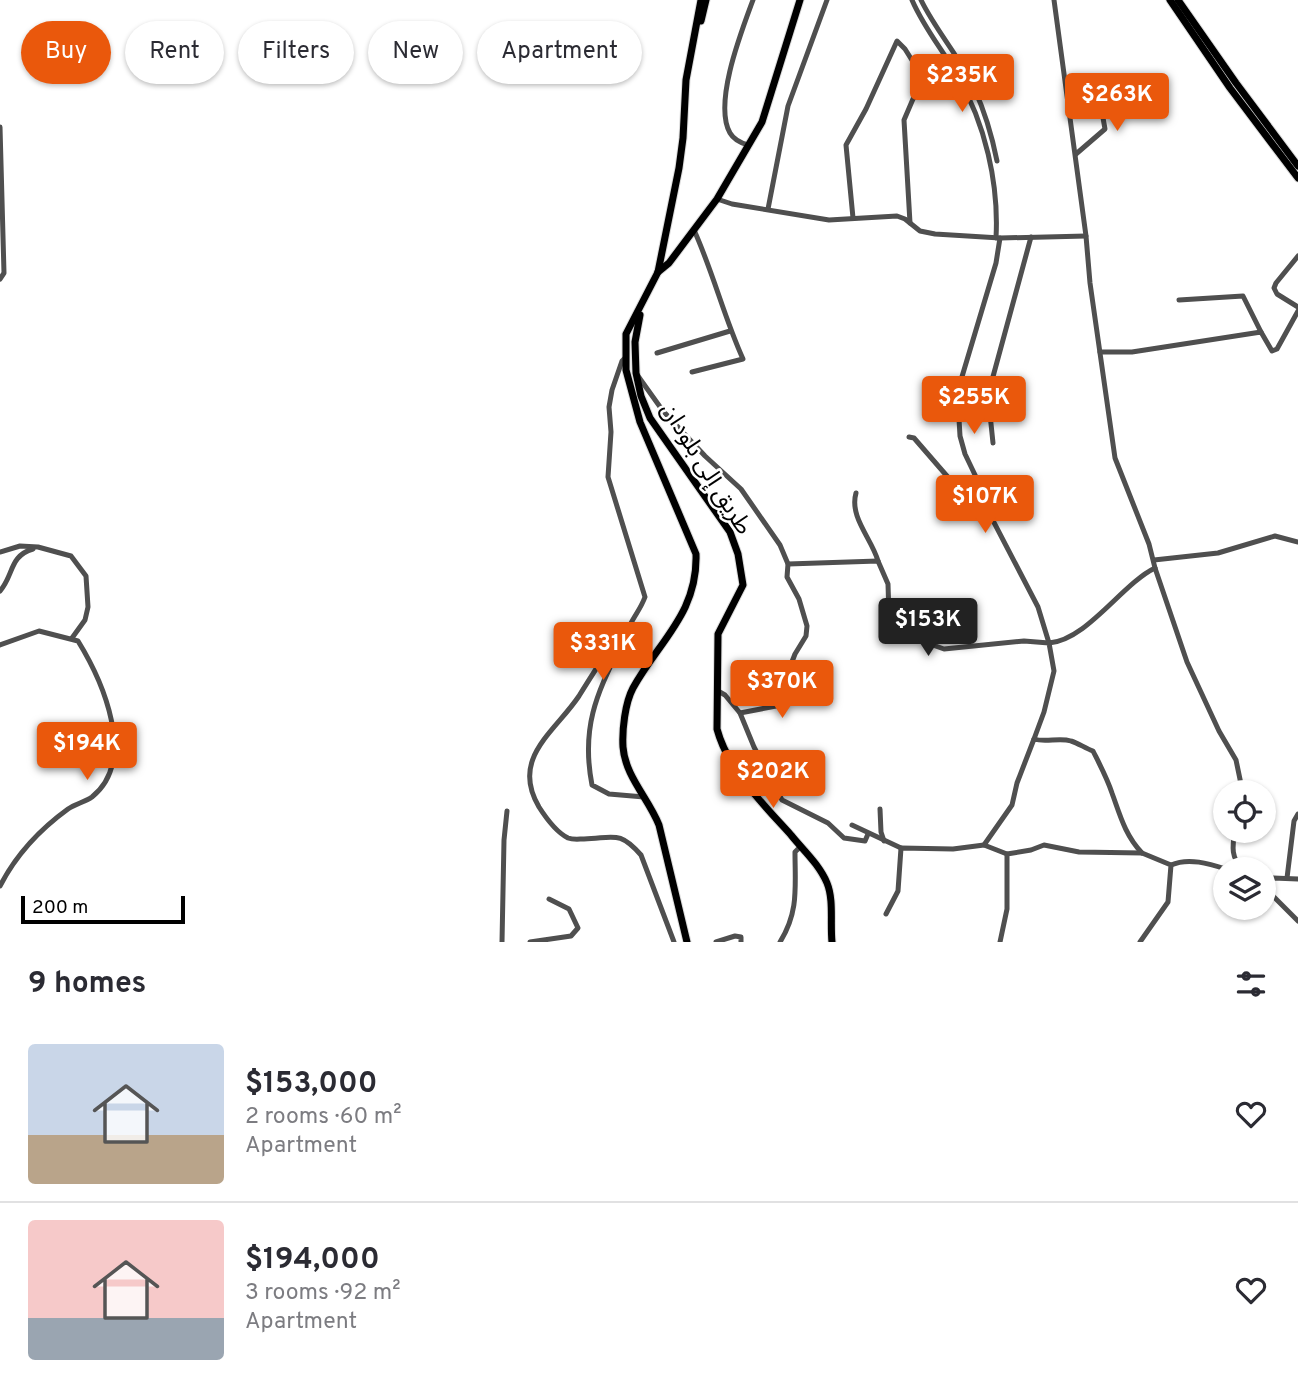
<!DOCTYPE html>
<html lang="en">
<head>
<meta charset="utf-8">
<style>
	:root { --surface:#fff; --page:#f2f2f3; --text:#2b2b33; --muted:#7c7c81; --line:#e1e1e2; --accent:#ea580c }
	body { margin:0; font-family:Overpass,"Noto Sans Arabic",sans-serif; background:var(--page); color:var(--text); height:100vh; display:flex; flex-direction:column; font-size:26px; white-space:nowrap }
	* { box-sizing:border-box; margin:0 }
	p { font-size:23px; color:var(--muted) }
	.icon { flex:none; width:38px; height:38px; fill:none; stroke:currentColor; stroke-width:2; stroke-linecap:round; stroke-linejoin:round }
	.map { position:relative; height:942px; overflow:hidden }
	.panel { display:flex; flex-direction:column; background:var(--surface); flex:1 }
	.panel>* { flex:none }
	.hud { position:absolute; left:21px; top:21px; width:700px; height:63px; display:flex; gap:14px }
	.tools { position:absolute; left:1213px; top:780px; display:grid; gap:14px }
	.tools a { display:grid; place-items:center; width:63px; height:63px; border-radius:50%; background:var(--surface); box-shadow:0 2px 5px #0004; font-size:35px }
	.scale { position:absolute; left:21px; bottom:18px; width:164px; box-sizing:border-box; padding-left:7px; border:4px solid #000; border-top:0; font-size:19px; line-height:24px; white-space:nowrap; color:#000; -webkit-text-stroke:5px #fff; paint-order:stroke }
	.price { position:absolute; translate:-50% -60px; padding:0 16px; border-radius:7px; background:var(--accent); color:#fff; font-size:23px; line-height:46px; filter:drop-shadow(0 2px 4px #0008) }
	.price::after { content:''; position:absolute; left:50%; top:42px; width:21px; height:16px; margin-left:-10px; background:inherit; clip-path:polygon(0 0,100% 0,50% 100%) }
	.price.on { background:#222; color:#fff }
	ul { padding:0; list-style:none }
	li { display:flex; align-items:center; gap:21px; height:175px; padding:0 28px }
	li+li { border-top:2px solid var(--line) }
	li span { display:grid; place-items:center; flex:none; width:196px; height:140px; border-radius:7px; color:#555 }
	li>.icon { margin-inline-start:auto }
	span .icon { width:84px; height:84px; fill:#fffc; stroke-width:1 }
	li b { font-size:30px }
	h2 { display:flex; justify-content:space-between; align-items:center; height:84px; padding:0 28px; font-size:30px }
	.chip { padding:0 24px; border-radius:32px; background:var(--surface); box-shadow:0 2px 5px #0004; font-size:24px; line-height:63px }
	.chip.on { background:var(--accent); color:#fff }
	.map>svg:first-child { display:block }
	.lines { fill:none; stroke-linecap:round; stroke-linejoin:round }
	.major-casing { stroke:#dbdbdb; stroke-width:9 }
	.minor { stroke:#4f4f4f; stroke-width:5 }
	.major { stroke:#000; stroke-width:7 }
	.labels { text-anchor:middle; stroke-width:5; stroke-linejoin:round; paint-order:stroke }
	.street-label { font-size:24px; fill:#000; stroke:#fff }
</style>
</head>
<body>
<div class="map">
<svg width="1298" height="942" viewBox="0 0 1298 942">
	<rect width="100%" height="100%" fill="#fff"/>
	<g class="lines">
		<g class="major-casing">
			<g id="major">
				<polyline points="1170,0 1230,88 1298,178"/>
				<polyline points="1178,0 1236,83 1298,166"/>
				<polyline points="701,21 706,0"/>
				<polyline points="658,272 669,263 717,199 762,122 800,0"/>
				<path d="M640,315l-5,27 1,31 5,23 9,22 80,114 8,22 5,31 -25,49 -1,95c11,41 46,75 74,106 12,15 28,29 36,48 7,17 3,40 5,59"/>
				<path d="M687,942l-28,-117c-10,-26 -34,-49 -36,-78 -1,-17 2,-44 10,-59 26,-47 65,-75 63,-134l-56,-132 -14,-52v-36l32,-62 21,-104 4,-30 3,-58 15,-80"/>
			</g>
		</g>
		<g class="minor">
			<path d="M912,0c12,28 30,49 45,75 28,48 42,108 39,163"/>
			<path d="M921,0c15,31 39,57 53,88 11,24 18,48 23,73"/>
			<polyline points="1054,0 1086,236 1090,283 1115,458 1149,544 1155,568 1187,662 1219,731 1236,760 1241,784 1240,793"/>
			<polyline points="925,81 945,58"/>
			<polyline points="0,127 4,273 0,279"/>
			<path d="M748,145c-7,-2 -14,-5 -18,-12 -17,-30 12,-103 23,-133"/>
			<polyline points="1076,154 1105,129 1098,90"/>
			<polyline points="717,199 732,204 829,220 897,216 905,219 920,231 935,234 1000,238 1086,236"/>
			<polyline points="768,209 788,106 827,0"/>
			<polyline points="853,218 846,145 866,109 897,41 905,49 925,81 913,99 904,120 910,223"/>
			<polyline points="1298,256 1276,283 1274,288 1277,294 1298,307"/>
			<polyline points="1179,300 1243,296 1261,332"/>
			<polyline points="1100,352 1132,352 1261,332 1272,351 1277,349 1298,311"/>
			<polyline points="657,353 730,331"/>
			<path d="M626,357l-4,4 -10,29 -3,17 2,25 -3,45 37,120c-4,11 -10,18 -15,28 -27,59 -51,93 -38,160l17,9 35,3"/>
			<path d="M692,372l51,-13c-19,-42 -30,-87 -49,-129"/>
			<polyline points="638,376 663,411 705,456 741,489 780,545 788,564 787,577 799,599 807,626 806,636 795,654 785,680 787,690 793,693 792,703 740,713"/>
			<path d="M909,437l5,1 39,45 22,3 63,121 11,36c38,-3 73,-59 106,-75"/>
			<polyline points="993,443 988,395 1031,237"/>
			<polyline points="975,486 976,477 965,454 960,436 958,402 961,380 996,263 1000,238"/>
			<path d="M856,493c-7,24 16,46 22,68"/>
			<polyline points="0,552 20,546 38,547 71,556 86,576 88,607 85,620 72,638"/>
			<polyline points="1154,560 1218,553 1275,536 1298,542"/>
			<polyline points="788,564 878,561 888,584 889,616 898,628 916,639 944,649 1024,641 1049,643 1054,671 1044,712 1034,739"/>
			<path d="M0,591c14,-16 9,-35 33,-42"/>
			<path d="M628,626c-19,21 -34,46 -49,70 -24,36 -69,62 -40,111 7,11 17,25 29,31 5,2 11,1 16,1 30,-1 35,-9 57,16l33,87"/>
			<path d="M0,645l39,-14 39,10c24,39 60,119 14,156 -7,5 -17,7 -24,12 -29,21 -52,46 -68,77"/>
			<polyline points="718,691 725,695 740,713 754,747 782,800 828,823 844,838 865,841 868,834"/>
			<polyline points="880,809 881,832 884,841"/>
			<polyline points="852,825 901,848"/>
			<path d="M1235,831c-3,16 -4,27 8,39"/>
			<path d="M1007,854l-23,-9 28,-40 5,-22 17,-44c12,4 25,-2 37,2 7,2 14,7 22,10 7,14 14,27 19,42 8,22 13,42 30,60"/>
			<path d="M1171,865c18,-8 39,-1 58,5"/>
			<polyline points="1287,878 1294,821 1298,814"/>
			<polyline points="1264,882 1273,878 1298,879"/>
			<polyline points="1264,887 1298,921"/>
			<polyline points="886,914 898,891 901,848 953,849 984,845"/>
			<polyline points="502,942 504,840 507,811"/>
			<polyline points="530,942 571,936 578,928 569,909 549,899"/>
			<polyline points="716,942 735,936 741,937 741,942"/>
			<path d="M780,942c19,-30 15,-55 15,-90l6,-6"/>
			<polyline points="1000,942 1007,909 1007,854 1031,850 1044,845 1079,852 1142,853 1171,865 1168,902 1140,942"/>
		</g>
		<use href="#major" class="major"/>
	</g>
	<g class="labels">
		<g class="street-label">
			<text transform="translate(707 468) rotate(58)" y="8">طريق إلى بلودان</text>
		</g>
	</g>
</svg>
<div class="tools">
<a><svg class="icon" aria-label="locate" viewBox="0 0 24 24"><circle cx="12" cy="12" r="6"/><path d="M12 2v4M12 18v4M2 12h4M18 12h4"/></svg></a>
<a><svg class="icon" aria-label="layers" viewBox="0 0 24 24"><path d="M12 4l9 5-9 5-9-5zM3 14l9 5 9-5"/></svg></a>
</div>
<div class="scale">200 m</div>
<b class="price" style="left:962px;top:114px">$235K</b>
<b class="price" style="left:1117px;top:133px">$263K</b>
<b class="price" style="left:974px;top:436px">$255K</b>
<b class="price" style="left:985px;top:535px">$107K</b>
<b class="price on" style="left:928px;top:658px">$153K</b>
<b class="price" style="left:603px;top:682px">$331K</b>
<b class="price" style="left:782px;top:720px">$370K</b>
<b class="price" style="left:87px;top:782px">$194K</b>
<b class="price" style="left:773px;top:810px">$202K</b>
<div class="hud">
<a class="chip on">Buy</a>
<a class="chip">Rent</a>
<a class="chip">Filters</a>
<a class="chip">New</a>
<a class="chip">Apartment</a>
</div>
</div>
<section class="panel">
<h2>9 homes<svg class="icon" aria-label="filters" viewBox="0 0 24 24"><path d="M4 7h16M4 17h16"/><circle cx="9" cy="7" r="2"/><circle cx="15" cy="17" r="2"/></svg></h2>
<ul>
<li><span style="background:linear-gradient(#c9d6e8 65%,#b9a48a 0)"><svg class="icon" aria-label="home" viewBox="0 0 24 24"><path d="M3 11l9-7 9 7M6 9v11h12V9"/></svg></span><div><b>$153,000</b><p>2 rooms · 60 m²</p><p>Apartment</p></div><svg class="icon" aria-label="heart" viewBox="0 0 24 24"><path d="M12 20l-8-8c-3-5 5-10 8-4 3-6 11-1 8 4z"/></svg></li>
<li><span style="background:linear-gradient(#f6c9c9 70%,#9aa5b1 0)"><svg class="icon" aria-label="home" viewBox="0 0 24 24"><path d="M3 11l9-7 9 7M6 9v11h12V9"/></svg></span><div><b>$194,000</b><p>3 rooms · 92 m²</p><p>Apartment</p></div><svg class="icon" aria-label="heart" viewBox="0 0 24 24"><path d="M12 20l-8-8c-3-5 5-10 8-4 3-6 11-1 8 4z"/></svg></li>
</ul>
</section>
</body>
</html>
